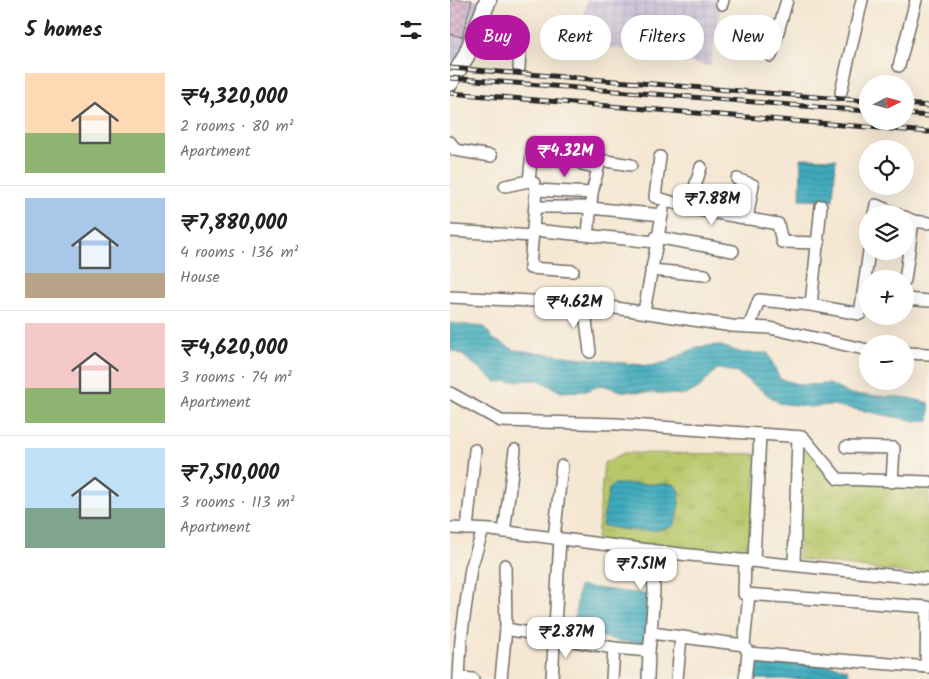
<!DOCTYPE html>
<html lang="en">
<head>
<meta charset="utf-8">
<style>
	:root { --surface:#fff; --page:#f2f2f2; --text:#202124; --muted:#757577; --line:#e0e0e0; --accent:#b5179e }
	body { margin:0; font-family:Kalam,sans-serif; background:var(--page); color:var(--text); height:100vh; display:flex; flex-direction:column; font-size:19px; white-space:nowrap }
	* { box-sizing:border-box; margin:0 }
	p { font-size:16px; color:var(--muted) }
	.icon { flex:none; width:28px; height:28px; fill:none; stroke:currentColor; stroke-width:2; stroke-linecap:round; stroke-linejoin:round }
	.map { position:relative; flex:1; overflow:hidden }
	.details { display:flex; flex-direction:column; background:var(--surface); width:450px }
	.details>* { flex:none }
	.guide { position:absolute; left:15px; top:15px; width:389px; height:45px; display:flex; gap:10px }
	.needle { width:32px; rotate:84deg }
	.fabs { position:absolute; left:409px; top:75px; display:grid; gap:10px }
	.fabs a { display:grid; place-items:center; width:55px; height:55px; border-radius:50%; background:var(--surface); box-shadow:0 5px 20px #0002; font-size:25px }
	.price { position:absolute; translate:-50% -42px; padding:0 11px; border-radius:10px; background:#fff; color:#222; font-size:16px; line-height:32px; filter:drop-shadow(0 1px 2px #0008) }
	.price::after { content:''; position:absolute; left:50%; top:30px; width:15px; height:11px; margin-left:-8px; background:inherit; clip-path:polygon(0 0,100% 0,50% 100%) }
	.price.selected { background:var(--accent); color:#fff }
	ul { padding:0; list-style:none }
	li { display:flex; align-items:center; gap:15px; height:125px; padding:0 25px }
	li+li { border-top:1px solid var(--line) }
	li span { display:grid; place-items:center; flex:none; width:140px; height:100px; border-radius:0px; color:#555 }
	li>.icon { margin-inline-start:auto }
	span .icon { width:60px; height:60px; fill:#fffc; stroke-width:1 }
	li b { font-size:21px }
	h2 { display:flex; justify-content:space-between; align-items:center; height:60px; padding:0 25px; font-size:21px }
	.chip { padding:0 18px; border-radius:22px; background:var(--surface); box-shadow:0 5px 20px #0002; font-size:18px; line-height:45px }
	.chip.selected { background:var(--accent); color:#fff }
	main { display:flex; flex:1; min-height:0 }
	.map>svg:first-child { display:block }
	.industrial { fill:url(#industrial-grid) }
	.grass { fill:url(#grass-tufts); stroke:#72794a }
	.water { fill:url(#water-rules); stroke:#346b74 }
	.building { fill:url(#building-cross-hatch) }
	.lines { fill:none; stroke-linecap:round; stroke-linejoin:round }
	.street-casing { stroke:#726d66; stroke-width:14 }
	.secondary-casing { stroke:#726d66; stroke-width:19 }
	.street { stroke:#fff; stroke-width:11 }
	.secondary { stroke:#fff; stroke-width:16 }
	.rail-casing { stroke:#2b2b2b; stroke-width:5 }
	.rail { stroke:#f7f3e8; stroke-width:3; stroke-dasharray:9; stroke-linecap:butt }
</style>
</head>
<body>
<main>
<section class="details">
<h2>5 homes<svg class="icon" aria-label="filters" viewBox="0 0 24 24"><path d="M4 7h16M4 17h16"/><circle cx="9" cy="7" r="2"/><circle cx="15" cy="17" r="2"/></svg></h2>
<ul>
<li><span style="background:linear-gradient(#ffd9b3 60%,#8fb573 0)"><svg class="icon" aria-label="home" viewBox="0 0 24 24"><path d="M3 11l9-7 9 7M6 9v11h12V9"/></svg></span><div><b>₹4,320,000</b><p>2 rooms · 80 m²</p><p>Apartment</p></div></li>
<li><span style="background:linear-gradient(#a9c7e8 75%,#b9a48a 0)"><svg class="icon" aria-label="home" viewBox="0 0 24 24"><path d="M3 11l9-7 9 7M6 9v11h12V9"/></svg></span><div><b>₹7,880,000</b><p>4 rooms · 136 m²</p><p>House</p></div></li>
<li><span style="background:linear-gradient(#f6c9c9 65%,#8fb573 0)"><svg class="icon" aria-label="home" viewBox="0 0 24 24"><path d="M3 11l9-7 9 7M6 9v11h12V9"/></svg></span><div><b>₹4,620,000</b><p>3 rooms · 74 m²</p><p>Apartment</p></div></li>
<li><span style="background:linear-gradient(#bfe0f5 60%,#7fa58c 0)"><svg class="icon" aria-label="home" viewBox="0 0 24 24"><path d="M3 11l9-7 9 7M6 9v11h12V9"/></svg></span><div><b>₹7,510,000</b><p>3 rooms · 113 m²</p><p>Apartment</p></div></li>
</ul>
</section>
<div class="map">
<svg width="479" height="679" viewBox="0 0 479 679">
	<defs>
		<pattern id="industrial-grid" width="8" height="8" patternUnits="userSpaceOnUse" patternTransform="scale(1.25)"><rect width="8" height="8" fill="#c8c0d8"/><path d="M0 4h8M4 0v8" fill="none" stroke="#aca5ba"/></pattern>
		<pattern id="grass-tufts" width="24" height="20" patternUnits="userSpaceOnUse" patternTransform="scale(1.25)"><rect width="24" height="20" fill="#b8c769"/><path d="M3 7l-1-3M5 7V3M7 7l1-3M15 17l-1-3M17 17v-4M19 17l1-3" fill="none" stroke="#9eab5b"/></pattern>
		<pattern id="water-rules" width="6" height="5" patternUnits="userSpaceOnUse" patternTransform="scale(1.25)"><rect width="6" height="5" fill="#3eabbd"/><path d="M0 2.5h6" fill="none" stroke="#348b9a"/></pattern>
		<pattern id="building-cross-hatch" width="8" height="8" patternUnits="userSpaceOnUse" patternTransform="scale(1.25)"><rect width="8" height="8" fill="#d3a7c7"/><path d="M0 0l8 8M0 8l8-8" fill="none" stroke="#ab88a2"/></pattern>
	</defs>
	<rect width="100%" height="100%" fill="#f7f3e8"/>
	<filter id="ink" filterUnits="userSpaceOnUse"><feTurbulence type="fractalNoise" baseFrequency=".02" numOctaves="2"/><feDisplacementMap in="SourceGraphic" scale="10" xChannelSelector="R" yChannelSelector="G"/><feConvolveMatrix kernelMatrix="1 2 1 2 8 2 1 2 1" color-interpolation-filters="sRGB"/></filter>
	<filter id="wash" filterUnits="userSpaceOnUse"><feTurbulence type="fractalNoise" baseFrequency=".0096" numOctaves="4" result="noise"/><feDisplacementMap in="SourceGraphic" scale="20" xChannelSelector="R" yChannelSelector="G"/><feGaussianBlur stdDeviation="1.12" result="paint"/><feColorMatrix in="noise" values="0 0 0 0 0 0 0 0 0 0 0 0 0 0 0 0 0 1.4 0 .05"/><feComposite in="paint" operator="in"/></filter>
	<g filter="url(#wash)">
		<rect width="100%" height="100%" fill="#f5e7d3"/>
		<g class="industrial">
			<polygon points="0,0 34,0 9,61 0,60"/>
			<polygon points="137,0 272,0 260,66 129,42"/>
		</g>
		<g class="grass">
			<polygon points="353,440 387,481 479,486 479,576 348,559"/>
			<polygon points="174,453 306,454 302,557 147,540 154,463"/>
		</g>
		<g class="water">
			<polygon points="351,158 386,159 383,200 350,199"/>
			<polygon points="0,323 35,327 43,339 65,350 200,366 217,362 247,347 268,345 293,353 318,353 330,379 352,385 380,384 399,394 460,398 479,403 479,420 466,421 382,405 360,407 329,403 286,372 267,369 249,388 236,395 171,391 152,385 136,391 111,392 89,380 46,382 11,354 0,350"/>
			<path d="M164,484h60l6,7 -2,25 -5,10c-19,8 -52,5 -71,-1l7,-36z"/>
			<polygon points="129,586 203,595 199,642 173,642 123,630"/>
			<polygon points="305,660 386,666 397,669 400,679 301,679 301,664"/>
		</g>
		<g id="blocks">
			<polygon class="building" points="0,0 22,0 12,37 0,34"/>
		</g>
	</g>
	<g filter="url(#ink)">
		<use href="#blocks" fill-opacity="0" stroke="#726d66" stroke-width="1"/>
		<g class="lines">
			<g class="street-casing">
				<g id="street">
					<polyline points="272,4 273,0"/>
					<polyline points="30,21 71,31 69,68"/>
					<polyline points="321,56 337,0"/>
					<polyline points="449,66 466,0"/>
					<polyline points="391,92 412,0"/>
					<polyline points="0,142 5,150 41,156"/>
					<polyline points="210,157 205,197 244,209 328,224 332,242 369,243"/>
					<polyline points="132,164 148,168"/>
					<polyline points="287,179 303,185 297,219"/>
					<polyline points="79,181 83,143"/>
					<polyline points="55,186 79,181 84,183 86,190 80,268 123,271"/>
					<polyline points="86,190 142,193"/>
					<polyline points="85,207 130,207 212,215"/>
					<polyline points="239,207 251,167"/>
					<polyline points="424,214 426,205 447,214"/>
					<polyline points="455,217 463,221 455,280"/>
					<polyline points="463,221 479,223"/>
					<polyline points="83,230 205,242"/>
					<polyline points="0,231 83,236"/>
					<polyline points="138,234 142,193 150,160 181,165"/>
					<polyline points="206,237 283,251"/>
					<polyline points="201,270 255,275"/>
					<polyline points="0,297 140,304 282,326 320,328 418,350"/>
					<polyline points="455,299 479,301"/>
					<polyline points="134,304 140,352"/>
					<polyline points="361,305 371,206"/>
					<polyline points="194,311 213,210"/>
					<polyline points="299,327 309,300 361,305 410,314 419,251"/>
					<polyline points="455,353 479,354"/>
					<polyline points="0,393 51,421 167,424 353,437 388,479 479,482"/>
					<polyline points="396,447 444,448 442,482"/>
					<polyline points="0,528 41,530 230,554 479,579"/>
					<polyline points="17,529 25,450"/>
					<polyline points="54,532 65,450"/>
					<polyline points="104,538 112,466"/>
					<polyline points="295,560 294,594 477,607 476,667"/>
					<polyline points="304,561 310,434"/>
					<polyline points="344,564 348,437"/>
					<polyline points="56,629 164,648 162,679"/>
					<polyline points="201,633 204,591 201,550"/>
					<polyline points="294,645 299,594"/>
					<polyline points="164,648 199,651 201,633 294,645 298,653 295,679"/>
					<polyline points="298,653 479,667"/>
					<polyline points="9,678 23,679"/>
					<polyline points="9,679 11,639 21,568 33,530"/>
					<polyline points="51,679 56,629 55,565"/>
					<polyline points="102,679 110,539"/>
					<polyline points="198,679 199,651"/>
					<polyline points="227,679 231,637"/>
				</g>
			</g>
			<g class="secondary-casing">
				<polyline id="secondary" points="0,83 16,56 38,0"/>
			</g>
			<use href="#street" class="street"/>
			<use href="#secondary" class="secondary"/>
			<g class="rail-casing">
				<g id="rail">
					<polyline points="0,68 418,101"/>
					<polyline points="0,78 418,111"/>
					<polyline points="0,93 479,132"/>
					<polyline points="455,104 479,106"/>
					<polyline points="455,114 479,116"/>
				</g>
			</g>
			<use href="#rail" class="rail"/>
		</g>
	</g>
</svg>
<div class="fabs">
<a><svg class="needle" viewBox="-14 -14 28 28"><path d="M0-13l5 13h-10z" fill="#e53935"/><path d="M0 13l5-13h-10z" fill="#757577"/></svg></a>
<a><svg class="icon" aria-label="locate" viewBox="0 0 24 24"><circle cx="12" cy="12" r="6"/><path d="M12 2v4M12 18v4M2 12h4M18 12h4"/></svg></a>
<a><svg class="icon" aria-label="layers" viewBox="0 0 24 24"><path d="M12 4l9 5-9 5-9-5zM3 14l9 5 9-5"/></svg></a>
<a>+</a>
<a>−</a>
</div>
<b class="price selected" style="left:115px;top:178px">₹4.32M</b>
<b class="price" style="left:262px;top:226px">₹7.88M</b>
<b class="price" style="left:124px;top:329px">₹4.62M</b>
<b class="price" style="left:191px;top:591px">₹7.51M</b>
<b class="price" style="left:116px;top:659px">₹2.87M</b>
<div class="guide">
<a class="chip selected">Buy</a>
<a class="chip">Rent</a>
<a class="chip">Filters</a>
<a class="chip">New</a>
</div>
</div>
</main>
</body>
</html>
